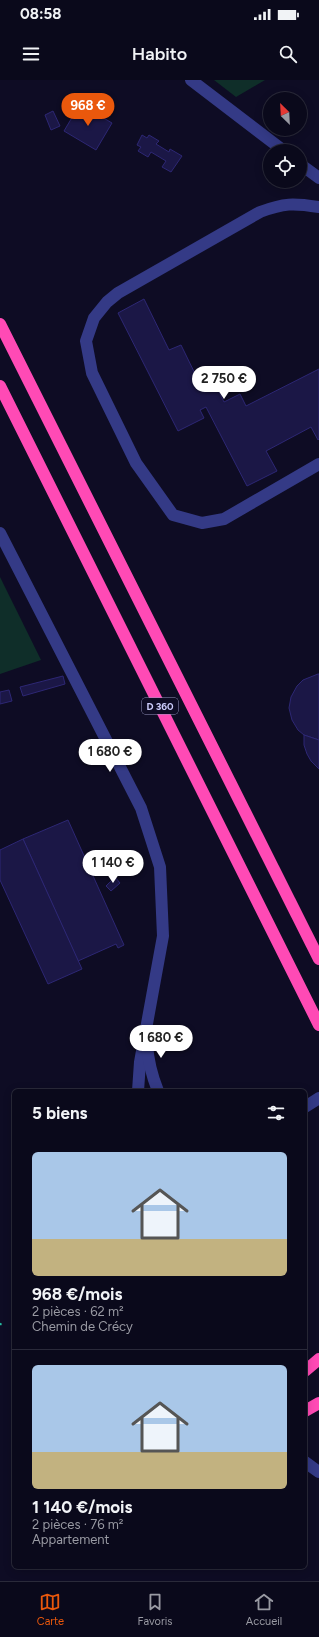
<!DOCTYPE html>
<html lang="fr">
<head>
<meta charset="utf-8">
<style>
	:root { --surface:#0a091b; --page:#181728; --text:#f1f3f6; --muted:#999aa3; --line:#2a2a3a; --accent:#ea580c }
	body { margin:0; font-family:Figtree,sans-serif; background:var(--page); color:var(--text); height:100vh; display:flex; flex-direction:column; font-size:15px; white-space:nowrap }
	* { box-sizing:border-box; margin:0 }
	p { font-size:13px; color:var(--muted) }
	.icon { flex:none; width:22px; height:22px; fill:none; stroke:currentColor; stroke-width:2; stroke-linecap:round; stroke-linejoin:round }
	.map { position:relative; flex:1; overflow:hidden }
	.drawer { position:absolute; left:12px; top:1009px; width:295px; height:480px; display:flex; flex-direction:column; background:var(--surface); border-radius:6px; box-shadow:0 2px 10px #0003,0 0 0 1px var(--line) }
	.drawer>* { flex:none }
	.needle { width:26px; rotate:336deg }
	.buttons { position:absolute; left:263px; top:12px; display:grid; gap:8px }
	.buttons a { display:grid; place-items:center; width:44px; height:44px; border-radius:50%; background:var(--surface); box-shadow:0 2px 10px #0003,0 0 0 1px var(--line); font-size:20px }
	.price { position:absolute; translate:-50% -34px; padding:0 9px; border-radius:14px; background:#fff; color:#222; font-size:13px; line-height:26px; filter:drop-shadow(0 1px 2px #0008) }
	.price::after { content:''; position:absolute; left:50%; top:24px; width:12px; height:9px; margin-left:-6px; background:inherit; clip-path:polygon(0 0,100% 0,50% 100%) }
	.price.on { background:var(--accent); color:#fff }
	ul { padding:0; list-style:none }
	li { display:grid; align-content:center; gap:8px; height:212px; padding:0 20px }
	li+li { border-top:1px solid var(--line) }
	li span { display:grid; place-items:center; height:124px; border-radius:6px; color:#555 }
	li>.icon { margin-inline-start:auto }
	span .icon { width:72px; height:72px; fill:#fffc; stroke-width:1 }
	li b { font-size:17px }
	h2 { display:flex; justify-content:space-between; align-items:center; height:48px; padding:0 20px; font-size:17px }
	.status { display:flex; justify-content:space-between; align-items:center; height:28px; padding:0 20px; background:var(--surface); direction:ltr }
	.status svg { height:11px; fill:currentColor }
	header { display:flex; justify-content:space-between; align-items:center; height:52px; padding:0 20px; background:var(--surface); font-size:18px; font-weight:600 }
	.menu { display:flex; justify-content:space-around; align-items:center; height:56px; border-top:1px solid var(--line); background:var(--surface); font-size:11px; color:var(--muted) }
	.menu a { display:grid; justify-items:center; gap:2px }
	.menu .on { color:var(--accent) }
	.map>svg:first-child { display:block }
	.green { fill:#0f2e29 }
	.building { fill:#1b1746; stroke:#2d2774 }
	.lines { fill:none; stroke-linecap:round; stroke-linejoin:round }
	.path { stroke:#25bda2; stroke-width:2.5; stroke-dasharray:2 3; stroke-linecap:butt }
	.minor { stroke:#343a86; stroke-width:12 }
	.highway { stroke:#ff4ab5; stroke-width:12 }
	.labels { text-anchor:middle; stroke-width:3; stroke-linejoin:round; paint-order:stroke }
	.shield { fill:#0e0c24; stroke:#9594bd; stroke-width:1 }
	.shield-label { font-size:10px; font-weight:bold; fill:#cfcfff }
</style>
</head>
<body>
<div class="status"><b>08:58</b><svg viewBox="0 0 49 12"><path d="M0 12V9h3v3zM5 12V6h3v6zM10 12V3h3v9zM15 12V0h3v12zM26 1h20v11H26zM47 4h2v5h-2z"/></svg></div>
<header><svg class="icon" aria-label="menu" viewBox="0 0 24 24"><path d="M4 6h16M4 12h16M4 18h16"/></svg>Habito<svg class="icon" aria-label="search" viewBox="0 0 24 24"><circle cx="10" cy="10" r="6"/><path d="M15 15l6 6"/></svg></header>
<div class="map">
<svg width="319" height="1501" viewBox="0 0 319 1501">
	<rect width="100%" height="100%" fill="#0e0c24"/>
	<g class="green">
		<polygon points="214,0 265,0 236,17"/>
		<polygon points="0,497 41,580 0,594"/>
	</g>
	<g class="building">
		<polygon points="80,24 112,43 96,70 64,51"/>
		<polygon points="53,31 60,46 51,50 45,35"/>
		<polygon points="142,55 147,58 149,55 159,61 156,64 169,72 170,69 182,76 171,92 162,87 166,81 151,72 148,77 138,71 141,67 137,65"/>
		<polygon points="144,219 169,270 181,265 204,312 216,306 224,322 240,314 246,326 319,289 319,359 318,360 311,347 266,371 277,391 247,406 206,327 200,330 204,338 178,351 118,233"/>
		<polygon points="318,594 319,594 319,660 304,655 298,650 292,640 289,628 291,617 297,606 303,600"/>
		<polygon points="63,596 65,604 23,616 20,607"/>
		<polygon points="9,610 12,621 0,624 0,612"/>
		<polygon points="304,655 319,660 319,689 311,681 307,674 304,665"/>
		<polygon points="68,740 124,865 118,868 116,864 78,881 23,759"/>
		<polygon points="23,759 82,889 48,904 0,800 0,770"/>
		<polygon points="115,797 120,803 111,811 106,806"/>
	</g>
	<g class="lines">
		<polyline class="path" points="0,1245 2,1241"/>
		<g class="minor">
			<polyline points="191,0 284,71"/>
			<polyline points="300,84 319,98"/>
			<path d="M319,127c-26,-4 -35,-4 -59,5l-142,81 -11,9 -13,16 -8,23 6,32 44,90 37,52 29,8 22,-4 95,-55"/>
			<polyline points="0,453 141,728 160,787 163,856 140,982 138,1011"/>
			<path d="M147,964c1,16 5,32 11,47"/>
			<polyline points="305,1027 319,1018"/>
			<polyline points="305,1382 319,1392"/>
		</g>
		<g class="highway">
			<polyline points="0,244 319,879"/>
			<polyline points="0,306 319,945"/>
			<polyline points="305,1291 319,1279"/>
			<polyline points="305,1331 319,1323"/>
		</g>
	</g>
	<g class="labels">
		<rect class="shield" x="142" y="618" width="36" height="16" rx="3"/>
		<g class="shield-label">
			<text x="160" y="630">D 360</text>
		</g>
	</g>
</svg>
<div class="buttons">
<a><svg class="needle" viewBox="-14 -14 28 28"><path d="M0-13l5 13h-10z" fill="#e53935"/><path d="M0 13l5-13h-10z" fill="#999aa3"/></svg></a>
<a><svg class="icon" aria-label="locate" viewBox="0 0 24 24"><circle cx="12" cy="12" r="6"/><path d="M12 2v4M12 18v4M2 12h4M18 12h4"/></svg></a>
</div>
<b class="price on" style="left:88px;top:47px">968 €</b>
<b class="price" style="left:224px;top:320px">2 750 €</b>
<b class="price" style="left:110px;top:693px">1 680 €</b>
<b class="price" style="left:113px;top:804px">1 140 €</b>
<b class="price" style="left:161px;top:979px">1 680 €</b>
<section class="drawer">
<h2>5 biens<svg class="icon" aria-label="filters" viewBox="0 0 24 24"><path d="M4 7h16M4 17h16"/><circle cx="9" cy="7" r="2"/><circle cx="15" cy="17" r="2"/></svg></h2>
<ul>
<li><span style="background:linear-gradient(#a9c7e8 70%,#c2b280 0)"><svg class="icon" aria-label="home" viewBox="0 0 24 24"><path d="M3 11l9-7 9 7M6 9v11h12V9"/></svg></span><div><b>968 €/mois</b><p>2 pièces · 62 m²</p><p>Chemin de Crécy</p></div></li>
<li><span style="background:linear-gradient(#a9c7e8 70%,#c2b280 0)"><svg class="icon" aria-label="home" viewBox="0 0 24 24"><path d="M3 11l9-7 9 7M6 9v11h12V9"/></svg></span><div><b>1 140 €/mois</b><p>2 pièces · 76 m²</p><p>Appartement</p></div></li>
</ul>
</section>
</div>
<nav class="menu">
<a class="on"><svg class="icon" aria-label="map" viewBox="0 0 24 24"><path d="M3 6l6-2 6 2 6-2v14l-6 2-6-2-6 2zM9 4v14M15 6v14"/></svg>Carte</a>
<a><svg class="icon" aria-label="saved" viewBox="0 0 24 24"><path d="M7 4h10v16l-5-4-5 4z"/></svg>Favoris</a>
<a><svg class="icon" aria-label="home" viewBox="0 0 24 24"><path d="M3 11l9-7 9 7M6 9v11h12V9"/></svg>Accueil</a>
</nav>
</body>
</html>
